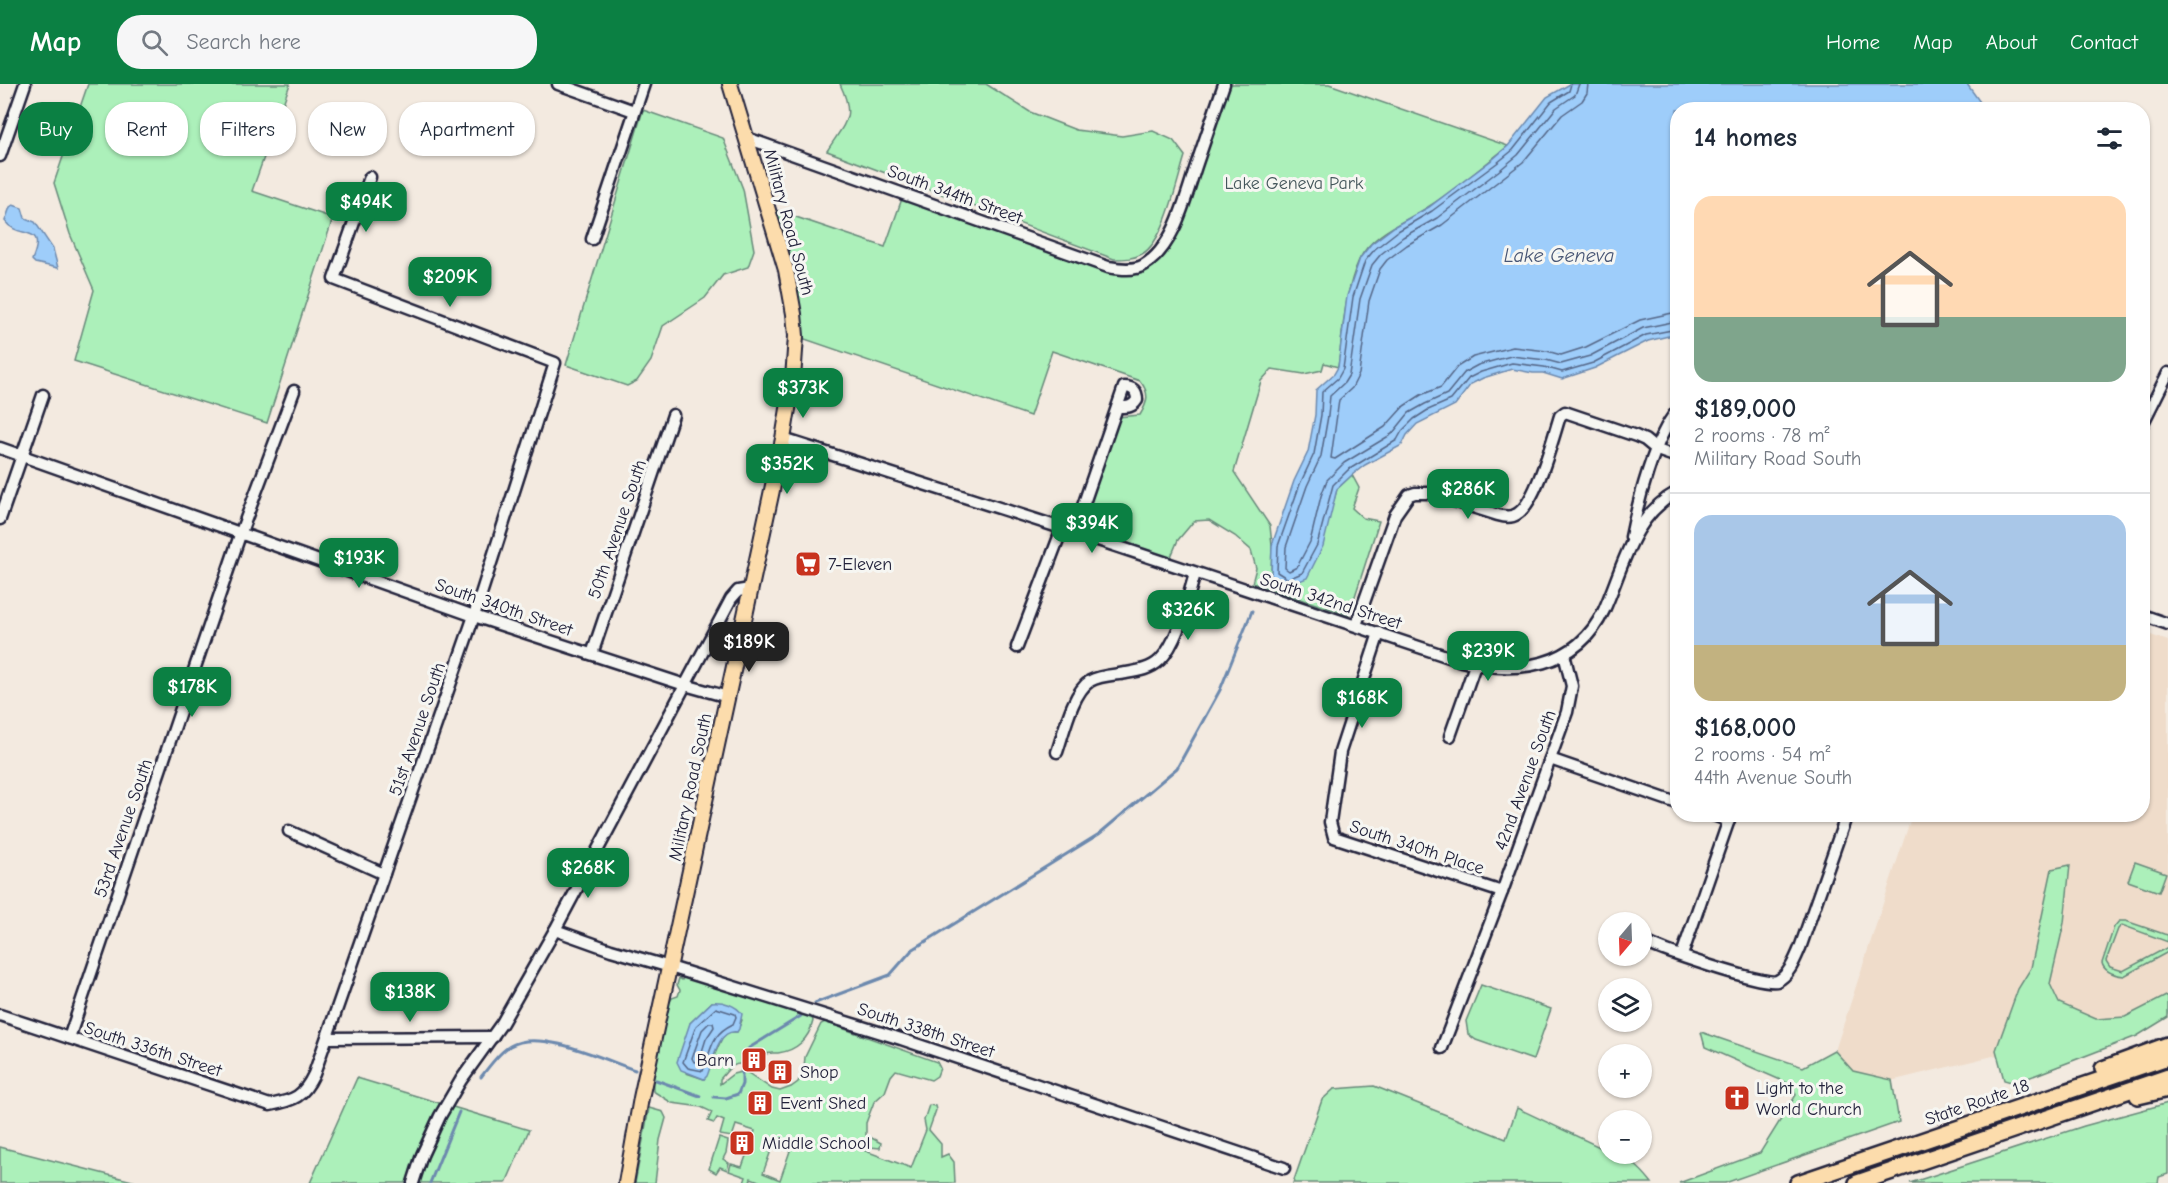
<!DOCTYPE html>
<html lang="en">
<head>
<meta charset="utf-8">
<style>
	:root { --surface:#fff; --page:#f6f6f7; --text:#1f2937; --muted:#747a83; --line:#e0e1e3; --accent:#0b8043 }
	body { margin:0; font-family:"Comic Neue",sans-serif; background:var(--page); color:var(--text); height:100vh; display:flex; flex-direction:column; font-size:22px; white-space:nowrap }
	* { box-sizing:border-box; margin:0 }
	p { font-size:20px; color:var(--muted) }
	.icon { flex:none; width:33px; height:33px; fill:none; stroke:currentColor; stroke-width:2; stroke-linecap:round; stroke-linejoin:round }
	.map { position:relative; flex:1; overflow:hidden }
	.side { position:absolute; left:1670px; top:18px; width:480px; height:720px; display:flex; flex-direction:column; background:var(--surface); border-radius:24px; box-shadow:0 2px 4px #0004 }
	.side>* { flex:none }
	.hud { position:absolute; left:18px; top:18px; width:570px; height:54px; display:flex; gap:12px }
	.needle { width:39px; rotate:199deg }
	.buttons { position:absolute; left:1598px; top:828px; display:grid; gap:12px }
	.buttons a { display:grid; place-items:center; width:54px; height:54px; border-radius:50%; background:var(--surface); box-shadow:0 2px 4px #0004; font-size:30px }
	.price { position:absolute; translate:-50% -51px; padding:0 14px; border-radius:12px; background:var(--accent); color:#fff; font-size:20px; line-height:39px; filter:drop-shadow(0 2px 3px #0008) }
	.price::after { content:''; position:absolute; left:50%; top:36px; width:18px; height:14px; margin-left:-9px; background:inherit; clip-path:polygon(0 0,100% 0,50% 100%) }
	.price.current { background:#222; color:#fff }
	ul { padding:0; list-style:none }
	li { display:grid; align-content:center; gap:12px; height:318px; padding:0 24px }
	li+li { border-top:2px solid var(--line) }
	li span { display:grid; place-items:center; height:186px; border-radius:18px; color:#555 }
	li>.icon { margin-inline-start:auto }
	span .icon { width:108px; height:108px; fill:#fffc; stroke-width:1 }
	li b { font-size:26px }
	h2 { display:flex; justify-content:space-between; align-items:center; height:72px; padding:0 24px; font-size:26px }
	.tag { padding:0 21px; border-radius:24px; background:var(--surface); box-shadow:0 2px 4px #0004; font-size:21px; line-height:54px }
	.tag.current { background:var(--accent); color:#fff }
	header { display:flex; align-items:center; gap:36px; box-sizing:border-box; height:84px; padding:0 30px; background:var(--accent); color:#fff }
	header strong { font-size:28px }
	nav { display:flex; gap:33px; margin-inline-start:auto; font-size:21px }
	.search { width:420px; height:54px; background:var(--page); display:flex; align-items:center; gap:15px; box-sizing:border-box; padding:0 21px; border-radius:24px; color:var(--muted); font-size:22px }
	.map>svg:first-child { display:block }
	.built { fill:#efdcca }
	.green { fill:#acf0ba; stroke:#67897a; stroke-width:1.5; fill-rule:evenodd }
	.water { fill:#9ecdfa; stroke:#6c89ae; stroke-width:1.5 }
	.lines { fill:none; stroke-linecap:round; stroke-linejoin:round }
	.shore { stroke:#546687; stroke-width:1.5 }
	.stream { stroke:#6c89ae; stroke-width:3 }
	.minor-casing { stroke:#22223b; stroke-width:15 }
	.major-casing { stroke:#22223b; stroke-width:18 }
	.highway-casing { stroke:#22223b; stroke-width:20 }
	.minor { stroke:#f6f6f2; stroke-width:10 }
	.major { stroke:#fcdcac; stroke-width:14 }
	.highway { stroke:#fcdcac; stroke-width:15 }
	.labels { text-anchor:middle; stroke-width:6; stroke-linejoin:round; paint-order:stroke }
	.park-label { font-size:18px; fill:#44565b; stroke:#f6f6f2 }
	.street-label { font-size:18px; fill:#22223b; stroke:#f6f6f2 }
	.poi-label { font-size:18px; fill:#22223b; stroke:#f6f6f2; text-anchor:start }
	.water-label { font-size:20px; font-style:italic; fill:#475574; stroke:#f6f6f2 }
</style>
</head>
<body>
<header>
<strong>Map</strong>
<div class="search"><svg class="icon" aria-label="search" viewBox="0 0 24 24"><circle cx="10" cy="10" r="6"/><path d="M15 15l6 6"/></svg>Search here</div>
<nav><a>Home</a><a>Map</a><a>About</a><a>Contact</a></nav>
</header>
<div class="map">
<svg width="2168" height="1099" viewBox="0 0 2168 1099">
	<rect width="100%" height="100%" fill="#f3eae0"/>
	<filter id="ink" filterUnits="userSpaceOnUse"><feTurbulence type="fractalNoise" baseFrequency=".0167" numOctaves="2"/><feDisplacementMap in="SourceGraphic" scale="12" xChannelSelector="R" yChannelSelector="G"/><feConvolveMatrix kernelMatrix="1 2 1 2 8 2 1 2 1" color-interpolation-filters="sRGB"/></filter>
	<g filter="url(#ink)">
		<polygon class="built" points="2142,548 2168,557 2168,911 2125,933 2096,935 2059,919 2050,900 2062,846 2019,963 1997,971 1862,1004 1827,991 1912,731 2142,730"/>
		<g class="green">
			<polygon points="88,0 290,0 252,107 333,134 267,339 74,277 94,206 70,150 54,99"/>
			<path d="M840,0h146l44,28 46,18 46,6 31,-5 20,9 12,16c-8,25 -20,85 -43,98 -9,5 -18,5 -28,5l-287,-108c18,-29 29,-33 13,-67z"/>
			<path d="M1224,0h105l179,62c-26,21 -52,43 -80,61 -23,15 -56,26 -69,53 -15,33 -16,72 -21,107l-14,-4 -2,7 -18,4 -32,-5 -11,12 -27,91 36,54 2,19 -1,31 63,-76 3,-11 15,-14 7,13 -7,20 11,10 16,3 -30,94 -97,-32 4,-15 -5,-18 -16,-14 -26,-16 -15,1 -16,19 -8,19 -78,-24 -6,-7 -4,-9 35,-102 23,-2c8,-13 10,-22 0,-34l-88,-30 -22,65 -234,-80 -27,-128 116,39 19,-54 225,76 31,-18z"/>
			<polygon points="643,26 723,54 743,105 754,166 748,183 723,191 705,214 663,242 651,277 637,297 627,302 566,281"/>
			<polygon points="2135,778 2166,789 2159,808 2128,797"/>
			<polygon points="2070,781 2064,839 2050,900 2059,919 2096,935 2125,933 2168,911 2168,933 2137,952 2015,999 2004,996 1996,966 2018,905 2031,884 2052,785"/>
			<path d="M2119,837h7l38,13 4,1v7l-46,-17 -4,4 -12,32 4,6 13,4 45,-24v5l-44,24c-9,-1 -20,-4 -22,-13l12,-36z"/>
			<path d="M685,891l127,42 1,4c-4,18 -17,30 -35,32 -7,0 -9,-1 -15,2l-11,-4 -7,13c-13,-2 -17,6 -25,15v5l13,-10 12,-3 27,18 8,2 11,-4 7,-5 6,-15 1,-10 16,-33 4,-2 112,40 3,6 -3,8 -6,4 -35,-10 -5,6 -6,16 -11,10 -8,21v12l15,8 -1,5 -10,-1 -7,3 48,18 15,-38 -2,-10 5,-15 6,1 1,4 -7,20 12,14v13l7,-3 6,8 1,21h-196v-2l-8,-3 -1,5h-6l2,-6 -17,-6 2,-7 11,3 13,-36 -19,-6 -4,12 -12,-2 4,-14 -7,-3 -3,5 -6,-2 4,-9 -11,-5 -29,-4 -19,-12c-1,-27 5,-69 19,-93l6,-2 2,-6 -3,-5 2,-7 3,2zM712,918l30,18 -5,12h-10l-5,6 -18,41 -18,-6 4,-50zM774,1058l17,6 -11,32 -17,-7z"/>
			<polygon points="1481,901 1551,925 1533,976 1476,956 1468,950 1466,937"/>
			<polygon points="1701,948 1803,983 1834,966 1853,987 1892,996 1899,1038 1725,1099 1679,1099 1760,1069 1796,1011 1792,1001 1705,963"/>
			<polygon points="357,994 529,1046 506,1099 310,1099"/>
			<path d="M1374,1002l132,53 11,-31 91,43v3c19,0 33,15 44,29h-359l29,-83 12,-11z"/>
			<polygon points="2168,1019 2168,1090 2159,1093 2158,1099 1910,1099 2084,1042"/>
			<polygon points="649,1024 663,1028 666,1034 660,1056 655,1099 635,1099"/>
			<polygon points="719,1054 728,1057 726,1069 723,1075 729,1079 727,1086 720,1083 716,1089 709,1085"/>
			<polygon points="0,1063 140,1099 0,1099"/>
		</g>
		<g class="water">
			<polygon points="1570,0 1967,0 1985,25 1677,26 1677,250 1648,257 1595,284 1562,295 1543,289 1533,289 1512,285 1483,294 1471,300 1455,321 1417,340 1407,351 1402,361 1365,381 1352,391 1337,405 1323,462 1307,494 1287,502 1271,492 1272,461 1294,397 1308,368 1315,331 1316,306 1334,290 1338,283 1347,212 1360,174 1371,160 1395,142 1429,123 1493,75 1508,62 1547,13"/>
			<path d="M13,121l9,3 3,10 10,4 18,27 5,19 -23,-5 -3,-3c16,-38 -14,-19 -27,-39l5,-14z"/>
			<path d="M712,918c11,-1 24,3 30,12l-3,15 -2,3c-20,-3 -24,30 -30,44l-3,3 -23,-9 -4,-8 13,-39z"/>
		</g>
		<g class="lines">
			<g class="shore">
				<polyline points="1571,0 1569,7 1551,18 1513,66 1497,79 1432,127 1398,147 1375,165 1365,177 1353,213 1343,285 1338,294 1322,308 1321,331 1314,370 1300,400 1278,462 1277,488 1288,495 1302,489 1317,461 1333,401 1348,386 1397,356 1402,347 1414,335 1428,326 1451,316 1469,294 1481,288 1512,279 1544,283 1562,288 1593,279 1646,251 1677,245"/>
				<polyline points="1579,0 1575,11 1556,24 1518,71 1501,85 1437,134 1403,153 1381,170 1372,181 1360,215 1349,291 1344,299 1330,312 1328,332 1321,372 1307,402 1286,463 1285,484 1289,487 1297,483 1310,458 1321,412 1327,396 1344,379 1392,350 1409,329 1425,320 1447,310 1465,288 1478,281 1511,272 1546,276 1561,280 1590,272 1643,244 1677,237"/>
				<polyline points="1588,0 1587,9 1582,17 1562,31 1523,78 1442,141 1407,161 1387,176 1380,185 1369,217 1359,290 1352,304 1339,316 1331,374 1335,375 1385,343 1404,322 1421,311 1441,303 1457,283 1473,273 1513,263 1547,267 1561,271 1586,263 1640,236 1677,228"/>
				<path d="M716,924l19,6 1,3 -3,7c-23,11 -21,25 -30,47l-15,-3 -5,-6 13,-36z"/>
				<polygon points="709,939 713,939 714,943 706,955 699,977 694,978 692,974 702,946"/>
			</g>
			<g class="stream">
				<polyline points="1266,500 1271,492"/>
				<polyline points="815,919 890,891 912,866 1099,750 1177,684 1220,606 1252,527"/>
				<polyline points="742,975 749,964 801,932"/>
				<path d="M481,993c8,-10 17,-24 29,-31 29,-18 95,14 125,24"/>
				<polyline points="656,996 700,1012"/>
				<polyline points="714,1013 726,1014 738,1010 742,1000 742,986"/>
				<polyline points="430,1099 459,1028"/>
			</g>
			<g class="minor-casing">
				<g id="minor">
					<polyline points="558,0 634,27"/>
					<path d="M747,54l361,129c12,2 26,4 36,-2 31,-18 42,-70 53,-102 9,-26 18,-53 27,-79"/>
					<polyline points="0,72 25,0"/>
					<polyline points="592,155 644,0"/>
					<polyline points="2142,341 2168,289"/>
					<path d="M783,355l291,93 387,129c55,14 116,7 143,-51 19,-42 28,-94 73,-118"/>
					<polyline points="0,364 474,532 685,601 728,613"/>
					<polyline points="0,435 43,311"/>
					<path d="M1074,448l50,-145c9,0 13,4 13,13 -5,8 -11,7 -20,7"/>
					<path d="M1631,453c7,-35 23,-99 46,-126"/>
					<polyline points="2142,531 2168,540"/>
					<path d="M1356,541l39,-110 14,-20 6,-2h14l69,22c7,2 13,3 19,-1 19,-11 36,-76 43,-98l5,-4 71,24 9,4 12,10 20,7"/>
					<polyline points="1379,549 1340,668 1330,738 1334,753 1502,808"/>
					<polyline points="1017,563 1062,445"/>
					<polyline points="592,570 673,331"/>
					<polyline points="1450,652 1475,581"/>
					<path d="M1057,668c7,-20 15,-59 33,-71 10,-6 25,-6 36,-8 12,-2 25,-4 34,-13 19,-19 27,-61 35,-86"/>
					<polyline points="1550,675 1677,719"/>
					<polyline points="1711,730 1729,737"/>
					<polyline points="289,747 384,790"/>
					<polyline points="555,846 611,866 670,883 901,955 1284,1084"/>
					<path d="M1641,856c15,9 123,46 136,41 12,-5 18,-22 23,-33l47,-134"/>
					<polyline points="1682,871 1731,730"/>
					<path d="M0,931l270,90c25,-5 33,-8 44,-31l160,-458 81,-253 -221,-84 36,-102"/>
					<polyline points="69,954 241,448 294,307"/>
					<polyline points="327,954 493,953"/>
					<polyline points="1442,964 1502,808 1567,628 1572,602 1564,570"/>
					<polyline points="413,1099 422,1071 440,1032 461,996 502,939 555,846 731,515 738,507 750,505"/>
				</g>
			</g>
			<g class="major-casing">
				<polyline id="major" points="626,1099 641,1014 783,355 793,295 796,252 794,230 786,186 730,0"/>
			</g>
			<g class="highway-casing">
				<g id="highway">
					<polyline points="2103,985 2168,961"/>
					<polyline points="2138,1012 2168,1005"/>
					<polyline points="1798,1099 2168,973"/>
					<polyline points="1857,1099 2168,993"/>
				</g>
			</g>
			<use href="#minor" class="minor"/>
			<use href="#major" class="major"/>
			<use href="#highway" class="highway"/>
		</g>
	</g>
	<defs>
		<g id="supermarket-square" transform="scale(1.35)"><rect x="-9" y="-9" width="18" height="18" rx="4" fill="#c8321e" stroke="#f6f6f2"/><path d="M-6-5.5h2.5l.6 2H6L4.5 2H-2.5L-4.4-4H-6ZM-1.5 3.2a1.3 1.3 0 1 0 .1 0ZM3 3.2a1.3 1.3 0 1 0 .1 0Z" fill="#fff"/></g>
		<g id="building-square" transform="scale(1.35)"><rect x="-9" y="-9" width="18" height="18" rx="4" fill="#c8321e" stroke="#f6f6f2"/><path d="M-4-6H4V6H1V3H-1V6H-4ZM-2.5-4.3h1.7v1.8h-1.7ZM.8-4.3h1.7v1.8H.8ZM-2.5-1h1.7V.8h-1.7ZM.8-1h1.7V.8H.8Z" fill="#fff"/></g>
		<g id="church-square" transform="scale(1.35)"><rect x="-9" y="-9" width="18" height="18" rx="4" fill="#c8321e" stroke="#f6f6f2"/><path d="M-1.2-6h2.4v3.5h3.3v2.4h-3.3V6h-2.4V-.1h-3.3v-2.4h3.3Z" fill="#fff"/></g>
	</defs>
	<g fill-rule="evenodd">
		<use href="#supermarket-square" x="808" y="480"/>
		<use href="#building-square" x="754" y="976"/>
		<use href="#building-square" x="780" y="988"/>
		<use href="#church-square" x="1737" y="1014"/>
		<use href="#building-square" x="760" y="1019"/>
		<use href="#building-square" x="742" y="1059"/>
	</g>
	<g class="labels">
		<g class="park-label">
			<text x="1294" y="105">Lake Geneva Park</text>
		</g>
		<g class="street-label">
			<text transform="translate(955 110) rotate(20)" y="6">South 344th Street</text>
			<text transform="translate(789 138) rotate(75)" y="6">Military Road South</text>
			<text transform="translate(617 445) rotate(-71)" y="6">50th Avenue South</text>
			<text transform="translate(1331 517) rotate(18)" y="6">South 342nd Street</text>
			<text transform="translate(504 523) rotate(19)" y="6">South 340th Street</text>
			<text transform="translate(417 645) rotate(-71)" y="6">51st Avenue South</text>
			<text transform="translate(1525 696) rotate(-70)" y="6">42nd Avenue South</text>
			<text transform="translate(690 703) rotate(-78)" y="6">Military Road South</text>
			<text transform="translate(123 744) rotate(-71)" y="6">53rd Avenue South</text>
			<text transform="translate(1417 763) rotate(18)" y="6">South 340th Place</text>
			<text transform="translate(926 946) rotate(18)" y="6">South 338th Street</text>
			<text transform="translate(153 965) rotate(18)" y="6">South 336th Street</text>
			<text transform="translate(1977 1018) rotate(-19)" y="6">State Route 18</text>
		</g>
		<g class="poi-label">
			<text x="828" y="486">7-Eleven</text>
			<text x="734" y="982" text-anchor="end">Barn</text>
			<text x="800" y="994">Shop</text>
			<text x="1756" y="1010">Light to the<tspan x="1756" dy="21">World Church</tspan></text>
			<text x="780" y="1025">Event Shed</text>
			<text x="762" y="1065">Middle School</text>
		</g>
		<g class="water-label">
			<text x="1559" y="178">Lake Geneva</text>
		</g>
	</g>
</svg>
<div class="buttons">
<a><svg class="needle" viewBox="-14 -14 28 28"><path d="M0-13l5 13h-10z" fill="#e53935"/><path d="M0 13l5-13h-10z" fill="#747a83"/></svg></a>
<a><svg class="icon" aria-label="layers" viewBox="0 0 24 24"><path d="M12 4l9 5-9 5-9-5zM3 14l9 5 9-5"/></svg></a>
<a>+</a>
<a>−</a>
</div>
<b class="price" style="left:366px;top:149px">$494K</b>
<b class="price" style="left:450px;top:224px">$209K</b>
<b class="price" style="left:803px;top:335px">$373K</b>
<b class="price" style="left:787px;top:411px">$352K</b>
<b class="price" style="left:1468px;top:436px">$286K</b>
<b class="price" style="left:1092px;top:470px">$394K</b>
<b class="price" style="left:359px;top:505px">$193K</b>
<b class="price" style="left:1188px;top:557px">$326K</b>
<b class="price current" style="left:749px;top:589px">$189K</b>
<b class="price" style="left:1488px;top:598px">$239K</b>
<b class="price" style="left:192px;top:634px">$178K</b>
<b class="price" style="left:1362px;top:645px">$168K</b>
<b class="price" style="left:588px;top:815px">$268K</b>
<b class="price" style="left:410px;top:939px">$138K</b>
<div class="hud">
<a class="tag current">Buy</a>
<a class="tag">Rent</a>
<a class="tag">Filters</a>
<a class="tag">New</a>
<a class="tag">Apartment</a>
</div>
<section class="side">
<h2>14 homes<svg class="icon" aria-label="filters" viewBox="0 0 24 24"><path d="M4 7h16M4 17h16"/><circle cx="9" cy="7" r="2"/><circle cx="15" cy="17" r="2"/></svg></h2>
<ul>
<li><span style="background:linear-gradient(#ffd9b3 65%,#7fa58c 0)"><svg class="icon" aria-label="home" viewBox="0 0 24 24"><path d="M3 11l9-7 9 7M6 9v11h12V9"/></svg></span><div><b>$189,000</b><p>2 rooms · 78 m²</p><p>Military Road South</p></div></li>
<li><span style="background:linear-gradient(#a9c7e8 70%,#c2b280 0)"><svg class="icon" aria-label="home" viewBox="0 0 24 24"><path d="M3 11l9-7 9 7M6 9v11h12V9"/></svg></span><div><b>$168,000</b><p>2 rooms · 54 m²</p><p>44th Avenue South</p></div></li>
</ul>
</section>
</div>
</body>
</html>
